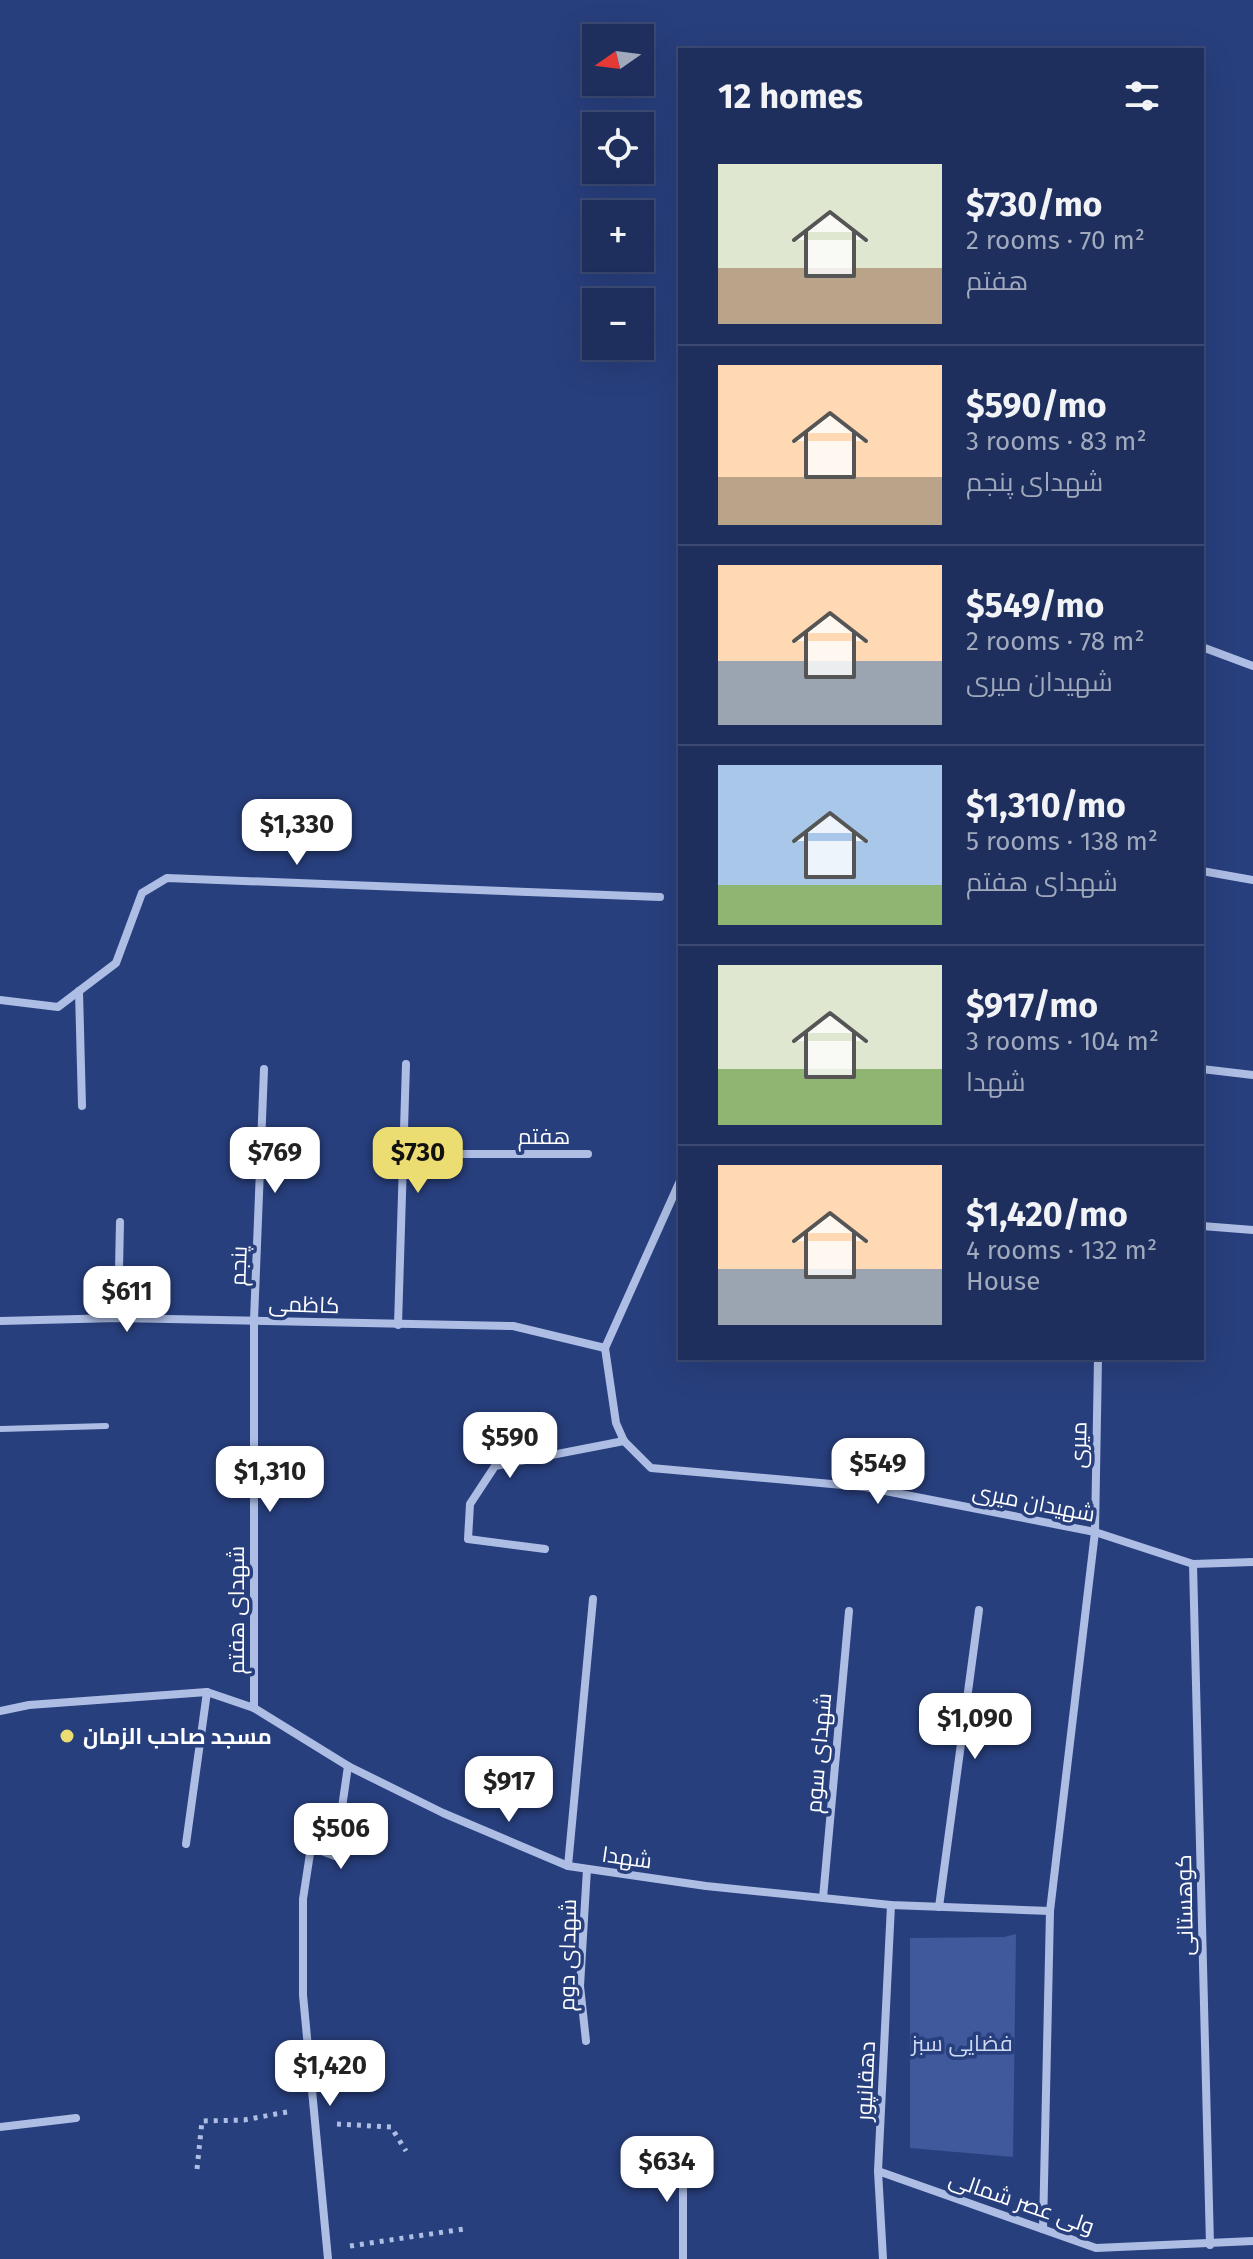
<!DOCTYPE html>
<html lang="en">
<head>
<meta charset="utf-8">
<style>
	:root { --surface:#1e2f5e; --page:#2b3b67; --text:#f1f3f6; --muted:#a1a9bc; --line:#3c4a73; --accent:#ecdd73 }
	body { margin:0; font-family:"Fira Sans",Cairo,sans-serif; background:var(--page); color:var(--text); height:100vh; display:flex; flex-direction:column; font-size:30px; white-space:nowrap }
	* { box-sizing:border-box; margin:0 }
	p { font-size:26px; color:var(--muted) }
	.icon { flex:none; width:44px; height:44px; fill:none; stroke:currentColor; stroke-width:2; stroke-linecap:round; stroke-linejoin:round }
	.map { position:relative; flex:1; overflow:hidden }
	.drawer { position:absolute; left:678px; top:48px; width:526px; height:1312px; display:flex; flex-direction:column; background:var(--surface); border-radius:0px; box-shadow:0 8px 32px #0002,0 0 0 2px var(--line) }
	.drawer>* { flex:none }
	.needle { width:52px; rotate:256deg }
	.fabs { position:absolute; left:582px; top:24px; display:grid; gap:16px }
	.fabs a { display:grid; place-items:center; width:72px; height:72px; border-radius:0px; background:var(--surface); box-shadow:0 8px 32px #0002,0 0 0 2px var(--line); font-size:40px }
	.price { position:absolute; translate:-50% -68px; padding:0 18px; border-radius:16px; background:#fff; color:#222; font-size:26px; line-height:52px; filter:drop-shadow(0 2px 4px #0008) }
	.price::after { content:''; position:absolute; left:50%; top:48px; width:24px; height:18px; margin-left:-12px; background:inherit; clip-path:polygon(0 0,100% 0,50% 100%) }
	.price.selected { background:var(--accent); color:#111 }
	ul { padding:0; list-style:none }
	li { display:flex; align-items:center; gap:24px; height:200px; padding:0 40px }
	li+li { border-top:2px solid var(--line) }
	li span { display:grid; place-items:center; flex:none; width:224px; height:160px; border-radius:0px; color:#555 }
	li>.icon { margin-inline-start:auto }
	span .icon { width:96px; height:96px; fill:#fffc; stroke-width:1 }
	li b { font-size:34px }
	h2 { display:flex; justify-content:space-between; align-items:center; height:96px; padding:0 40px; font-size:34px }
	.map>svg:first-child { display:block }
	.green { fill:#3f599c }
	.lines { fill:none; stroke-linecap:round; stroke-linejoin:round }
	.path { stroke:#adbde4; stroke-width:5; stroke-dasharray:4 6; stroke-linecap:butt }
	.lane { stroke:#adbde4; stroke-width:6 }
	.street { stroke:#adbde4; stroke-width:8 }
	.poi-dot { fill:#ecdd73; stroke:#283f7d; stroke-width:3 }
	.labels { text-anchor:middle; stroke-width:7; stroke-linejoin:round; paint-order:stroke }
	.street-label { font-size:22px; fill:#fff; stroke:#283f7d }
	.poi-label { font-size:22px; font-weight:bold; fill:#fff; stroke:#283f7d; text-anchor:start }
	.park-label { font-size:22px; fill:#cfdaf4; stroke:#283f7d }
</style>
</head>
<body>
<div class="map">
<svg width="1253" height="2259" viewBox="0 0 1253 2259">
	<rect width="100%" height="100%" fill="#283f7d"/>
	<polygon class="green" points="1016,1934 1013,2157 910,2148 910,1938 1004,1937"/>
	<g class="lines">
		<g class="path">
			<polyline points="337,2124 391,2127 406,2151"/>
			<polyline points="197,2169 202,2121 244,2120 292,2111"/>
			<polyline points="350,2246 464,2229"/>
		</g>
		<polyline class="lane" points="0,1429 106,1426"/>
		<g class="street">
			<polyline points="1202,647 1253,666"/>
			<polyline points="1202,871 1253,880"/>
			<polyline points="79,991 82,1106"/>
			<polyline points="0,1000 58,1007 116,963 142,893 167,878 660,897"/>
			<polyline points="1202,1069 1253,1075"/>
			<polyline points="404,1154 588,1154"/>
			<polyline points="1202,1226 1253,1230"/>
			<polyline points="118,1318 120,1222"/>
			<polyline points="0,1321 118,1318 513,1326 605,1348"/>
			<polyline points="398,1325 406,1064"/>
			<polyline points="605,1348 616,1423 624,1441 651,1468 865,1487 1095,1532 1193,1564 1253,1562"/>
			<polyline points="605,1348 680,1181"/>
			<polyline points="545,1549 468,1539 470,1504 495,1466 624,1441"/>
			<polyline points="1193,1564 1210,2245"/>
			<polyline points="254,1708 254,1320 264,1069"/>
			<polyline points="0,1711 29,1705 207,1692 254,1708 348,1766 443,1813 568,1866 706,1886 891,1905 1050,1911"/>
			<polyline points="186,1844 207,1692"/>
			<polyline points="568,1866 593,1599"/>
			<polyline points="823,1898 849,1611"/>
			<polyline points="939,1907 979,1610"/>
			<polyline points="586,2041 580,1986 587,1869"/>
			<polyline points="0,2127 76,2118"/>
			<polyline points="878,2171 1096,2248 1253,2241"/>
			<polyline points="1043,2229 1050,1911 1095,1532 1098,1358"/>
			<polyline points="328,2259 303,1995 303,1899 311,1847 335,1856 348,1766"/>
			<polyline points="683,2259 683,2149"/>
			<polyline points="883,2259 878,2171 891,1905"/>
		</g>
	</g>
	<circle class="poi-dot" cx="67" cy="1736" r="8"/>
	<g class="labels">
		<g class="street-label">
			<text x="544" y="1144">هفتم</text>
			<text transform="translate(238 1266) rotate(-88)" y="8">پنجم</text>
			<text transform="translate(304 1304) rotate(2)" y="8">کاظمی</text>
			<text transform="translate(1078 1445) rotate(-89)" y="8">میری</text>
			<text transform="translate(1034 1502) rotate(11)" y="8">شهیدان میری</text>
			<text transform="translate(236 1610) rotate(-90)" y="8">شهدای هفتم</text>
			<text transform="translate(818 1753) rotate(-85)" y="8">شهدای سوم</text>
			<text transform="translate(627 1857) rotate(8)" y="8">شهدا</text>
			<text transform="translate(1184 1905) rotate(-91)" y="8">کوهستانی</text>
			<text transform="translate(567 1955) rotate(-89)" y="8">شهدای دوم</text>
			<text transform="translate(865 2081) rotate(-87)" y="8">دهقانپور</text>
			<text transform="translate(1022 2202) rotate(19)" y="8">ولی عصر شمالی</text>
		</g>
		<g class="poi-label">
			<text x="83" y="1744">مسجد صاحب الزمان</text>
		</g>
		<g class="park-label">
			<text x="962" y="2051">فضایی سبز</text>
		</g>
	</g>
</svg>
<div class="fabs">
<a><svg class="needle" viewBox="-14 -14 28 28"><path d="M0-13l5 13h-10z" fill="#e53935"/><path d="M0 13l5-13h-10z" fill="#a1a9bc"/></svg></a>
<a><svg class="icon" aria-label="locate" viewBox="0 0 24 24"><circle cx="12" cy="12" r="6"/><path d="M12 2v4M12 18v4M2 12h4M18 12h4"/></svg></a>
<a>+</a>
<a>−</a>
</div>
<b class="price" style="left:297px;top:867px">$1,330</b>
<b class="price" style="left:275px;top:1195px">$769</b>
<b class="price selected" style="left:418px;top:1195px">$730</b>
<b class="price" style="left:127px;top:1334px">$611</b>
<b class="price" style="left:510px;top:1480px">$590</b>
<b class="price" style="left:878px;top:1506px">$549</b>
<b class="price" style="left:270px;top:1514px">$1,310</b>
<b class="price" style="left:975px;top:1761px">$1,090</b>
<b class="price" style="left:509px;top:1824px">$917</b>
<b class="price" style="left:341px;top:1871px">$506</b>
<b class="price" style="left:330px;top:2108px">$1,420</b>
<b class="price" style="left:667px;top:2204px">$634</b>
<section class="drawer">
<h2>12 homes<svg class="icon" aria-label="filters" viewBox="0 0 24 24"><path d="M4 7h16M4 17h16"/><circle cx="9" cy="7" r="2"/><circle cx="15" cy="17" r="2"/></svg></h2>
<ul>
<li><span style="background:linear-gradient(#dfe7d0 65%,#b9a48a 0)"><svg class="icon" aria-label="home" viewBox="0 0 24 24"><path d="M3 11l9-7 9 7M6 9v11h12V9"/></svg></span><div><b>$730/mo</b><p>2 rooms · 70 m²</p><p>هفتم</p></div></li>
<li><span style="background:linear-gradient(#ffd9b3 70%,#b9a48a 0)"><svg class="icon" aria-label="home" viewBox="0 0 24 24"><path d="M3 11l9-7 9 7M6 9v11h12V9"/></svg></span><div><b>$590/mo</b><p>3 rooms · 83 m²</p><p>شهدای پنجم</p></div></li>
<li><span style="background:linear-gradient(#ffd9b3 60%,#9aa5b1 0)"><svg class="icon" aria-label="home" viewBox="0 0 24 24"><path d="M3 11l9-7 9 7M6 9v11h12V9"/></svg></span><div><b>$549/mo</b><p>2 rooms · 78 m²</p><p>شهیدان میری</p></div></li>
<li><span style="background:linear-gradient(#a9c7e8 75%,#8fb573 0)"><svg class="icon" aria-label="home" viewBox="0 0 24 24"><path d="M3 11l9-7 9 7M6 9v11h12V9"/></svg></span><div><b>$1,310/mo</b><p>5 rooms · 138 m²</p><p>شهدای هفتم</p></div></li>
<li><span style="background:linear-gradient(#dfe7d0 65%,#8fb573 0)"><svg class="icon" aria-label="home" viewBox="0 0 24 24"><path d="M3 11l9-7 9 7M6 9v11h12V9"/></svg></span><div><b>$917/mo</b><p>3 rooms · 104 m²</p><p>شهدا</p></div></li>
<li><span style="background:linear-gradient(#ffd9b3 65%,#9aa5b1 0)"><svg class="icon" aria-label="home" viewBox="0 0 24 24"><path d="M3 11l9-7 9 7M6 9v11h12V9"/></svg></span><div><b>$1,420/mo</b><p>4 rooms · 132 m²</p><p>House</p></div></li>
</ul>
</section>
</div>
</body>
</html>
